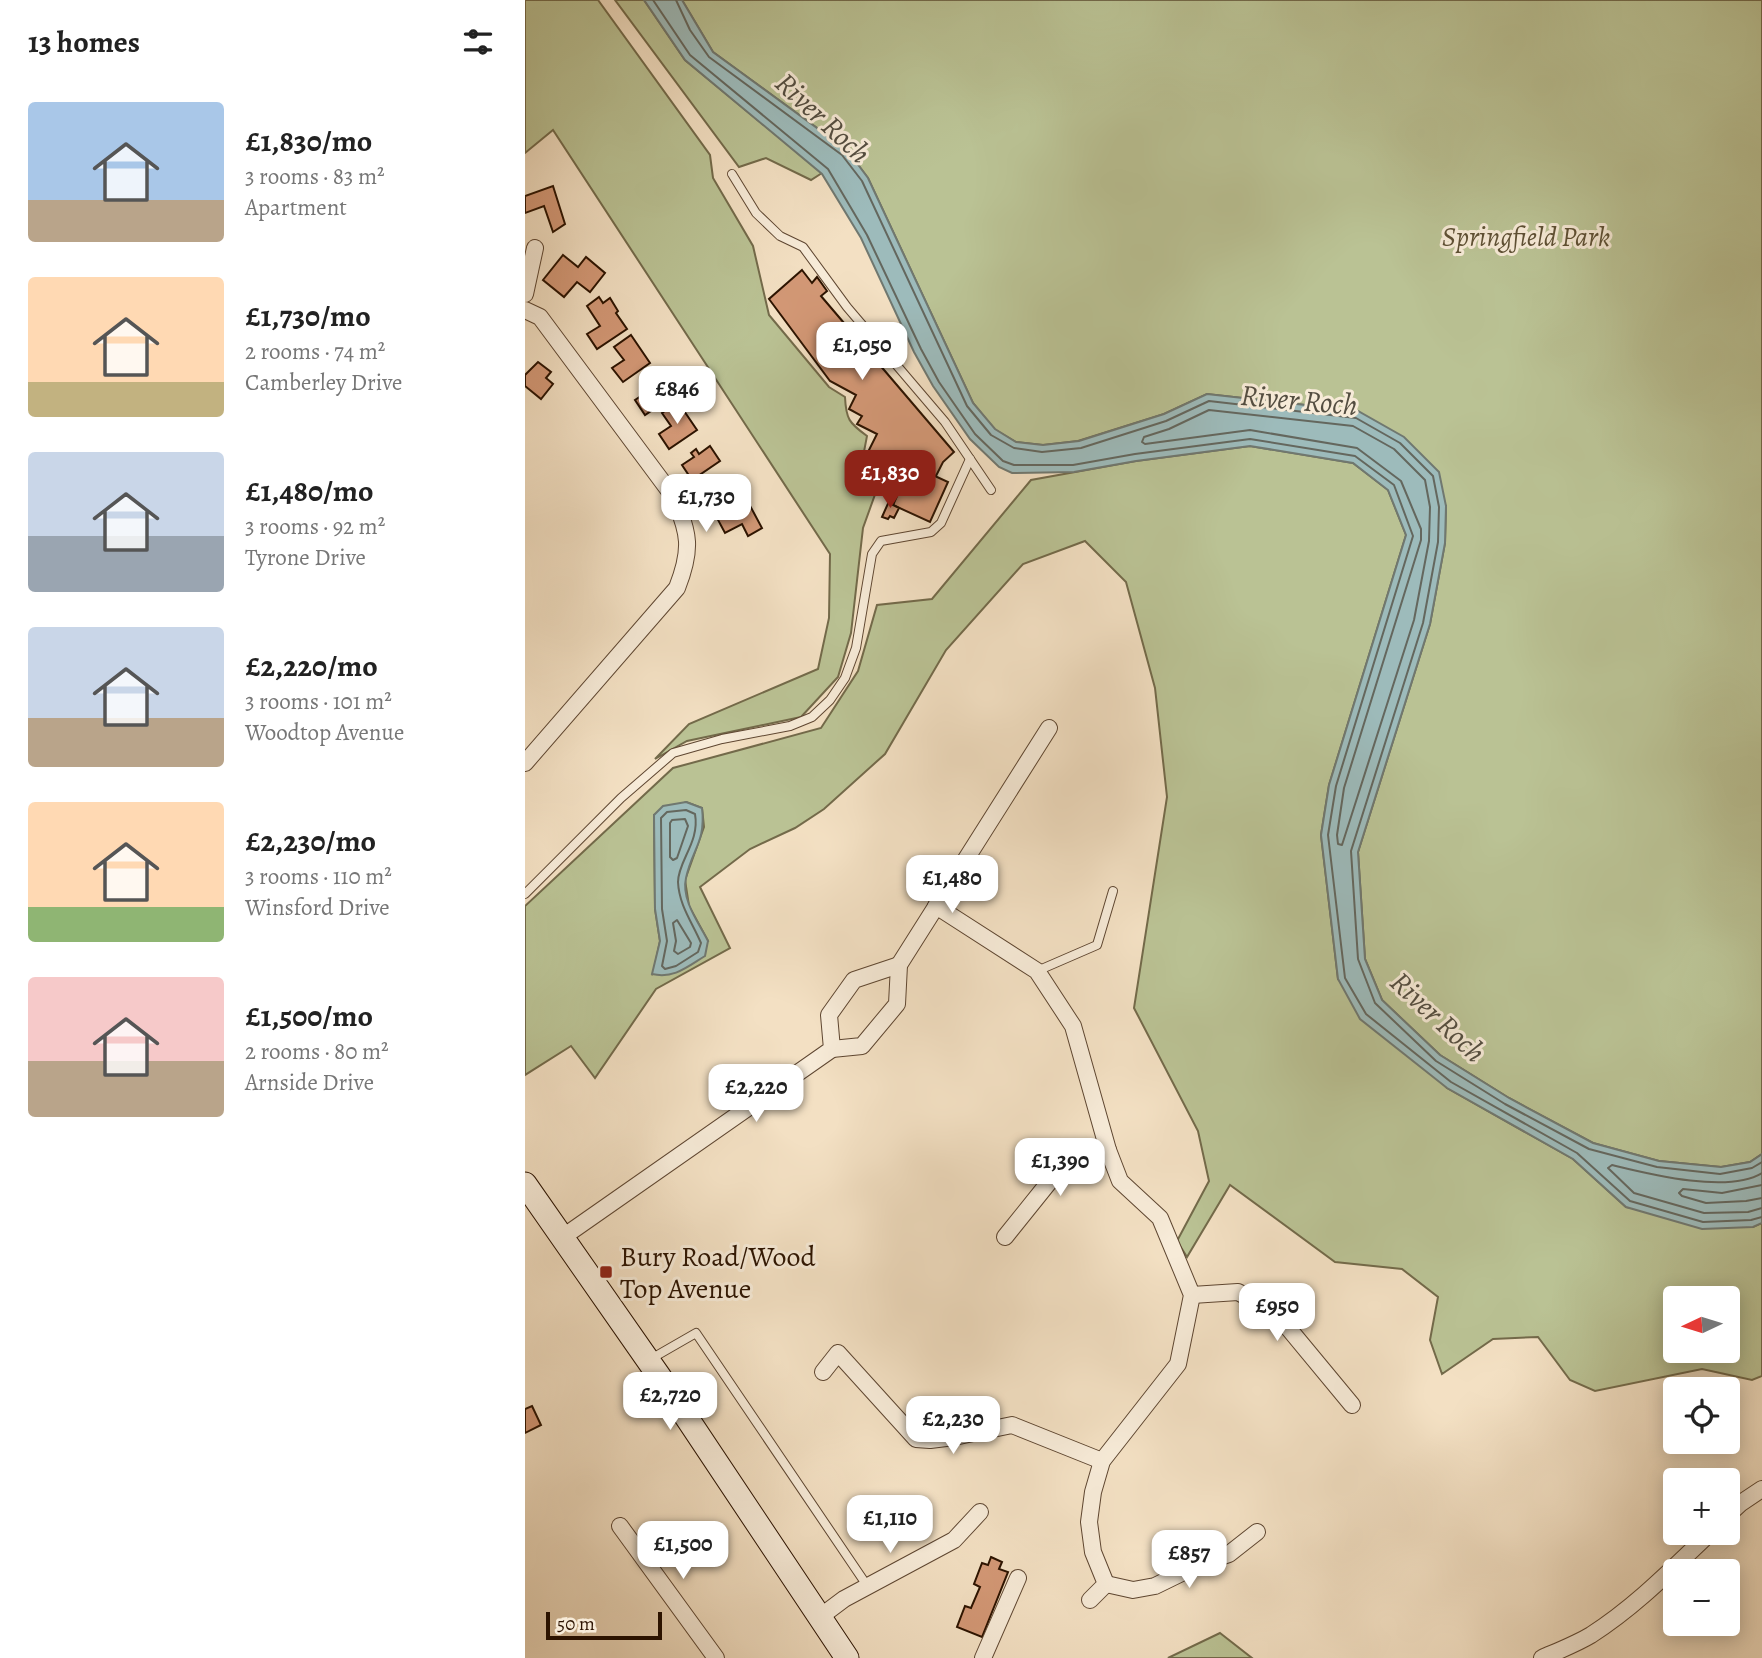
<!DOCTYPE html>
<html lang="en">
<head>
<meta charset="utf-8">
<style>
	:root { --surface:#fff; --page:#f2f2f2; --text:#222; --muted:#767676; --accent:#8f2418 }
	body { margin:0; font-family:Alegreya,serif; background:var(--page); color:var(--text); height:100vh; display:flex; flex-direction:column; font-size:26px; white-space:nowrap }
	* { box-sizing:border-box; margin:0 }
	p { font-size:23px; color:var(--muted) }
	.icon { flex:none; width:38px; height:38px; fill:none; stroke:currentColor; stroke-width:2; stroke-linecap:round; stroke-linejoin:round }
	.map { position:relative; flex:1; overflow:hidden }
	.details { display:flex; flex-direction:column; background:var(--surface); width:525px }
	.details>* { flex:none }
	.needle { width:46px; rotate:266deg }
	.buttons { position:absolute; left:1138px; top:1286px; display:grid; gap:14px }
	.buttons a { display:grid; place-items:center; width:77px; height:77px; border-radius:7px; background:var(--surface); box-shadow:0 4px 18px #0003; font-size:35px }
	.scale { position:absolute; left:21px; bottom:18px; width:116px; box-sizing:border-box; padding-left:7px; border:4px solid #2c1300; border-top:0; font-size:19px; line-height:24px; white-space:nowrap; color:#2c1300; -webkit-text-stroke:5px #f7ebd8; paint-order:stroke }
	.price { position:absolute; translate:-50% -60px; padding:0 16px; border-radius:14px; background:#fff; color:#222; font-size:23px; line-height:46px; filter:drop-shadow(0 2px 4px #0008) }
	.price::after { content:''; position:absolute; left:50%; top:42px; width:21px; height:16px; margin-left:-10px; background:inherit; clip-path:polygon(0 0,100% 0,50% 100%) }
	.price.selected { background:var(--accent); color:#fff }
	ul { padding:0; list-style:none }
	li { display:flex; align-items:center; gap:21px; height:175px; padding:0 28px }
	li span { display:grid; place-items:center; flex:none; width:196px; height:140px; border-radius:7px; color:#555 }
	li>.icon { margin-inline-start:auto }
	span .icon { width:84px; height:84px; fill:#fffc; stroke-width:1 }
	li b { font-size:30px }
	h2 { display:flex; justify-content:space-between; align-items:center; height:84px; padding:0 28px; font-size:30px }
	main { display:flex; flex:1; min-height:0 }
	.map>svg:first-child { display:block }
	.green { fill:#bac294; stroke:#736a4a; stroke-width:2; fill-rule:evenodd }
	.water { fill:#9dbbbb; stroke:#707870; stroke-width:2 }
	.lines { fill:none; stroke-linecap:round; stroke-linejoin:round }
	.shore { stroke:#64675e; stroke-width:2 }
	.building { fill:#d39876; stroke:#2c1300; stroke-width:2 }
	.service-casing { stroke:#5e4631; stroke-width:10 }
	.minor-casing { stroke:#5e4631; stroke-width:18 }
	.secondary-casing { stroke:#2c1300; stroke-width:25 }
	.service { stroke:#f7ebd8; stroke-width:8 }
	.minor { stroke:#f7ebd8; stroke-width:16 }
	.secondary { stroke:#f7ebd8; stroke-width:23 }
	.poi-dot { fill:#8f2418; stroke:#f7ebd8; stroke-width:2.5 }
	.labels { text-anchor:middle; stroke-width:6; stroke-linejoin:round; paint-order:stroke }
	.park-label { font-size:28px; font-style:italic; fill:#5e5034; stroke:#f7ebd8 }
	.poi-label { font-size:28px; fill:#2c1300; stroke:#f7ebd8; text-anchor:start }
	.water-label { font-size:30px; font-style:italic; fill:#544e41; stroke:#f7ebd8 }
</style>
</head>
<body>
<main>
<section class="details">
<h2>13 homes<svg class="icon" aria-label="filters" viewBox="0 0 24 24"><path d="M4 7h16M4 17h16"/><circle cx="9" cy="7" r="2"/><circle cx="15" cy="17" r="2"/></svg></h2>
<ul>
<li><span style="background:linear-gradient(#a9c7e8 70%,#b9a48a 0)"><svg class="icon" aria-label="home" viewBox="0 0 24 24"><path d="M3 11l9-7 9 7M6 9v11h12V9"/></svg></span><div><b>£1,830/mo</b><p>3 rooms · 83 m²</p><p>Apartment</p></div></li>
<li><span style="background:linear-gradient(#ffd9b3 75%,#c2b280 0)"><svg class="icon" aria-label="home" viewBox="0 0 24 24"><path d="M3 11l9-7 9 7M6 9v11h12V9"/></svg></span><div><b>£1,730/mo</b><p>2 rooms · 74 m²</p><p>Camberley Drive</p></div></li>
<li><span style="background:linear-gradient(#c9d6e8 60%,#9aa5b1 0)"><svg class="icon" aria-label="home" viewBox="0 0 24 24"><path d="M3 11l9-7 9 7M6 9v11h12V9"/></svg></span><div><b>£1,480/mo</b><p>3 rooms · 92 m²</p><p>Tyrone Drive</p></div></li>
<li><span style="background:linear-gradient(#c9d6e8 65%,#b9a48a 0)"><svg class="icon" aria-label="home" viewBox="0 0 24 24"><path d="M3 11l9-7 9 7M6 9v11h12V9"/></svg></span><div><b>£2,220/mo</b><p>3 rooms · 101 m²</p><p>Woodtop Avenue</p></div></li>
<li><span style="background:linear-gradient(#ffd9b3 75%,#8fb573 0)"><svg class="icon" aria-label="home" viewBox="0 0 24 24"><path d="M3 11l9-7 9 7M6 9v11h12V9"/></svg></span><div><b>£2,230/mo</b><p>3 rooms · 110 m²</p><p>Winsford Drive</p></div></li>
<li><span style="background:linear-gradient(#f6c9c9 60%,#b9a48a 0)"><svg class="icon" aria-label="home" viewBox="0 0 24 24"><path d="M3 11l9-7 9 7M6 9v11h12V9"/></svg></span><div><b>£1,500/mo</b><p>2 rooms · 80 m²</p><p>Arnside Drive</p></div></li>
</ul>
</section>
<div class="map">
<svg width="1237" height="1658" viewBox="0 0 1237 1658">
	<rect width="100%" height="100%" fill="#f3e0c3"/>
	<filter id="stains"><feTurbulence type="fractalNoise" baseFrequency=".00286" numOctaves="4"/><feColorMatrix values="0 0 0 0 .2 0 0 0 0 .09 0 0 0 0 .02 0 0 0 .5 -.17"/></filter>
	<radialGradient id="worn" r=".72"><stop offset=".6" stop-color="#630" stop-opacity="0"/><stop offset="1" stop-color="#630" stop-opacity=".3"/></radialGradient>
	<g class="green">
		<path d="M0,0h73l112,155 3,23 40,68 16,69 60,72 16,10c1,22 4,26 22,39l-5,26 20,13 -19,53 -12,105 -13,44 -37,40 -114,24 -32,18 34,-35 129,-55 11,-51 1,-64 -277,-424 -28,23z"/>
		<polygon points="90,0 119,0 160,60 297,173 286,180 241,158 214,167"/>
		<polygon points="157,0 1237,0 1237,1154 1225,1162 1196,1167 1134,1161 1068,1143 984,1098 915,1055 857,1000 840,959 833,852 905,624 920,543 921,506 833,411 682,394 639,414 553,441 518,445 491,442 469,429 448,403 343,178 322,150 188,52"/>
		<path d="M725,446l103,17 35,27 18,45 -77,250 -8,50 17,144 109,109 126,71 53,48 127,20 9,-4v153l-10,4 -50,-11 -107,22 -25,-11 -32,-43 -45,2 -51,35 -12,-34 8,-43 -36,-28 -67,-7 -105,-77 -43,72 -10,-16 32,-60 -11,-50 -64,-123 33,-211 -12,-109 -29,-106 -41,-41 -62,23 -77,86 -61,104 -61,55 -29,19 -45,21 -50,38 30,61 -74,41 -61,89 -24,-32 -46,29v-169l148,-138 148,-40 37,-57 19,-66 55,-6 99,-119 105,-19zM161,802l16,6 2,19 -19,53 4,26 19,35 -55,33 7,-33 -5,-32 -1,-94zM1150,1298h52v53h-52z"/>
		<polygon points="695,1633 727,1658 643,1658"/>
	</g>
	<g class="water">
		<polygon points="119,0 157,0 188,52 322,150 343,178 448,403 470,429 491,442 518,445 554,441 639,414 682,394 833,411 879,437 914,472 921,506 920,543 905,624 833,852 840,959 857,1000 915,1055 984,1098 1068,1143 1134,1161 1196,1167 1225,1162 1237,1154 1237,1223 1228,1227 1177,1229 1101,1207 1048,1159 922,1088 835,1019 813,979 796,835 804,785 881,535 863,490 828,463 725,446 611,461 549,472 487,473 474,467 445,439 408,386 389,352 336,238 297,174 160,60"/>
		<path d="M161,802l16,6c4,34 -10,41 -16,70 -5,22 13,45 22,63l-3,15c-18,11 -31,23 -53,18l8,-33 -5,-32 -1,-94 9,-9z"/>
	</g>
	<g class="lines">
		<g class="shore">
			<polyline points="128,0 165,55 303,169 342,235 396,349 414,382 450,434 478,461 489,465 548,465 610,454 725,439 830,456 869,485 888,536 811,786 803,835 820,978 841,1014 926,1082 1052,1153 1105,1201 1178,1222 1226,1220 1237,1217"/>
			<polyline points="151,0 165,30 184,57 317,155 337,181 442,406 466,435 489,448 517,452 556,448 641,421 684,401 831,418 875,443 908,476 914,507 913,542 898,623 826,851 833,959 850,1003 911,1061 980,1104 1064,1149 1132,1167 1195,1174 1227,1168 1237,1162"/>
			<polygon points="684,410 828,426 869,449 900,480 905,507 904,541 889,620 817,845 813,844 812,835 819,788 896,540 896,529 876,481 832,448 725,430 620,444 617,442 619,437 644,429"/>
			<path d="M161,810l9,4c5,28 -17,47 -17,68 1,23 14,40 23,61l-3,9 -22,14 -11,3 -3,-3 5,-25 -5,-32 -1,-91 6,-6z"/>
			<polygon points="160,819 163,826 152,858 148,860 145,857 145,823 147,820"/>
			<polygon points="152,920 166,943 165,947 153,954 149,951 151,941 148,923"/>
			<path d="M1237,1173c-34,21 -113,1 -150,-8l-4,3 26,25 70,20 44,-1 14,-4"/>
			<polyline points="1237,1185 1197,1193 1158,1189 1154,1193 1157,1196 1181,1203 1221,1201 1237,1198"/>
		</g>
	</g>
	<g class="building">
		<polygon points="28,186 40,224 28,232 19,206 0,213 0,196"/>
		<polygon points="38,255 53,267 61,257 80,273 65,292 52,282 39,297 18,280"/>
		<polygon points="277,270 287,283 292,277 302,291 296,296 429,452 418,462 411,476 386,465 379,480 339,460 352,434 332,424 337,416 324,409 331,395 305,381 244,299"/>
		<polygon points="74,297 78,303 85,298 93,311 91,313 102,329 72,349 62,334 75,326 62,306"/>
		<polygon points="106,335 125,363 98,382 87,368 99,360 89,347"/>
		<polygon points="13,362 26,372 21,378 28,384 16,399 0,386 0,375"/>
		<polygon points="138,381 148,396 120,415 110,400 122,392 119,388 124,384 127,388"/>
		<polygon points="153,402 172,430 144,449 134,434 146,426 137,413"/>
		<polygon points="185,446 195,461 167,480 157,465 169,457 166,453 171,449 174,454"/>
		<polygon points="386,465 423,482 405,522 368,505"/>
		<polygon points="186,478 203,503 189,513 172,488"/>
		<polygon points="365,499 369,501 368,505 374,508 369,518 365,516 363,519 357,517"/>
		<polygon points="223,502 237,528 223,536 217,524 200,533 192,518"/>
		<polygon points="7,1406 16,1425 0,1433 0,1409"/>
		<polygon points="466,1557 477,1562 474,1569 483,1572 457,1637 432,1627 440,1606 446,1608 455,1587 449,1584 457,1563 463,1565"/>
	</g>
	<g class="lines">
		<g class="service-casing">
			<g id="service">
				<polyline points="207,174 231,213 255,236 278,247 322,307 420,422 466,490"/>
				<polyline points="0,894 96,798 148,753 197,739 265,726 287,717 305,700 320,678 331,648 347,554 356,541 406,532 416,523 445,459"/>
				<polyline points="512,971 572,945 588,891"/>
				<polyline points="124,1360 171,1333 343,1587"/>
			</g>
		</g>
		<g class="minor-casing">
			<g id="minor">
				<polyline points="0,294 10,248"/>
				<path d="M0,310l15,7 133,179c17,37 19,54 4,92l-152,175"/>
				<polyline points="411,906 512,971 548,1026 583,1150 595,1181 635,1218 667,1295 653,1364 577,1461 568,1492 564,1522 568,1552 581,1584 565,1600"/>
				<polyline points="307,1049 337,1046 372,1004 374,965 524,728"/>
				<polyline points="38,1237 307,1049 304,1015 329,980 374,965"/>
				<polyline points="480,1237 533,1171 583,1150"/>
				<polyline points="667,1295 713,1292 750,1312 827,1405"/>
				<polyline points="298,1372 313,1353 391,1439 405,1440 429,1437 487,1425 577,1461"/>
				<polyline points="1202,1516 1216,1503 1237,1489"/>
				<polyline points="95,1526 191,1658"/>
				<polyline points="581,1584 608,1590 630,1586 675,1564 704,1554 732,1532"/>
				<polyline points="295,1617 319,1599 429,1540 455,1512"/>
				<polyline points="458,1658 493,1578"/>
				<path d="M1017,1658c16,-7 34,-14 49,-23 44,-28 81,-66 119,-102"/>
			</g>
		</g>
		<g class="secondary-casing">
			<polyline id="secondary" points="0,1184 134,1376 322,1658"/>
		</g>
		<use href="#service" class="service"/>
		<use href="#minor" class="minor"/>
		<use href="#secondary" class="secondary"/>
	</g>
	<rect class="poi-dot" x="74" y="1265" width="14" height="14" rx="3.5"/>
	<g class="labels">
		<g class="park-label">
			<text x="1001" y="246">Springfield Park</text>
		</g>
		<g class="poi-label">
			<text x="95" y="1266">Bury Road/Wood<tspan x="95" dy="32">Top Avenue</tspan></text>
		</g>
		<g class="water-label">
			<text transform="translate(298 118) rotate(43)" y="10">River Roch</text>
			<text transform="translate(774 400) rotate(5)" y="10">River Roch</text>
			<text transform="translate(913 1017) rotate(43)" y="10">River Roch</text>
		</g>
	</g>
	<rect width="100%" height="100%" filter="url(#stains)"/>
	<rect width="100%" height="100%" fill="url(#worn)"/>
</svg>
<div class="buttons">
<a><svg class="needle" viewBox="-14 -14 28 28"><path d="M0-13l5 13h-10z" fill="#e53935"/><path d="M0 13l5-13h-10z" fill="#767676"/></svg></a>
<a><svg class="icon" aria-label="locate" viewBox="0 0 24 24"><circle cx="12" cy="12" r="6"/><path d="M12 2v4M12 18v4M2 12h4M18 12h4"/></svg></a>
<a>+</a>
<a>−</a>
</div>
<div class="scale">50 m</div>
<b class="price" style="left:337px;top:382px">£1,050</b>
<b class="price" style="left:152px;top:426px">£846</b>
<b class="price selected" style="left:365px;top:510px">£1,830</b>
<b class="price" style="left:181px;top:534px">£1,730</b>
<b class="price" style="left:427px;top:915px">£1,480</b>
<b class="price" style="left:231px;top:1124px">£2,220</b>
<b class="price" style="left:535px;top:1198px">£1,390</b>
<b class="price" style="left:752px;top:1343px">£950</b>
<b class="price" style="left:145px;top:1432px">£2,720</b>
<b class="price" style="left:428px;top:1456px">£2,230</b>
<b class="price" style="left:365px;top:1555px">£1,110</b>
<b class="price" style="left:158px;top:1581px">£1,500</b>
<b class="price" style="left:664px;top:1590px">£857</b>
</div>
</main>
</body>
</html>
